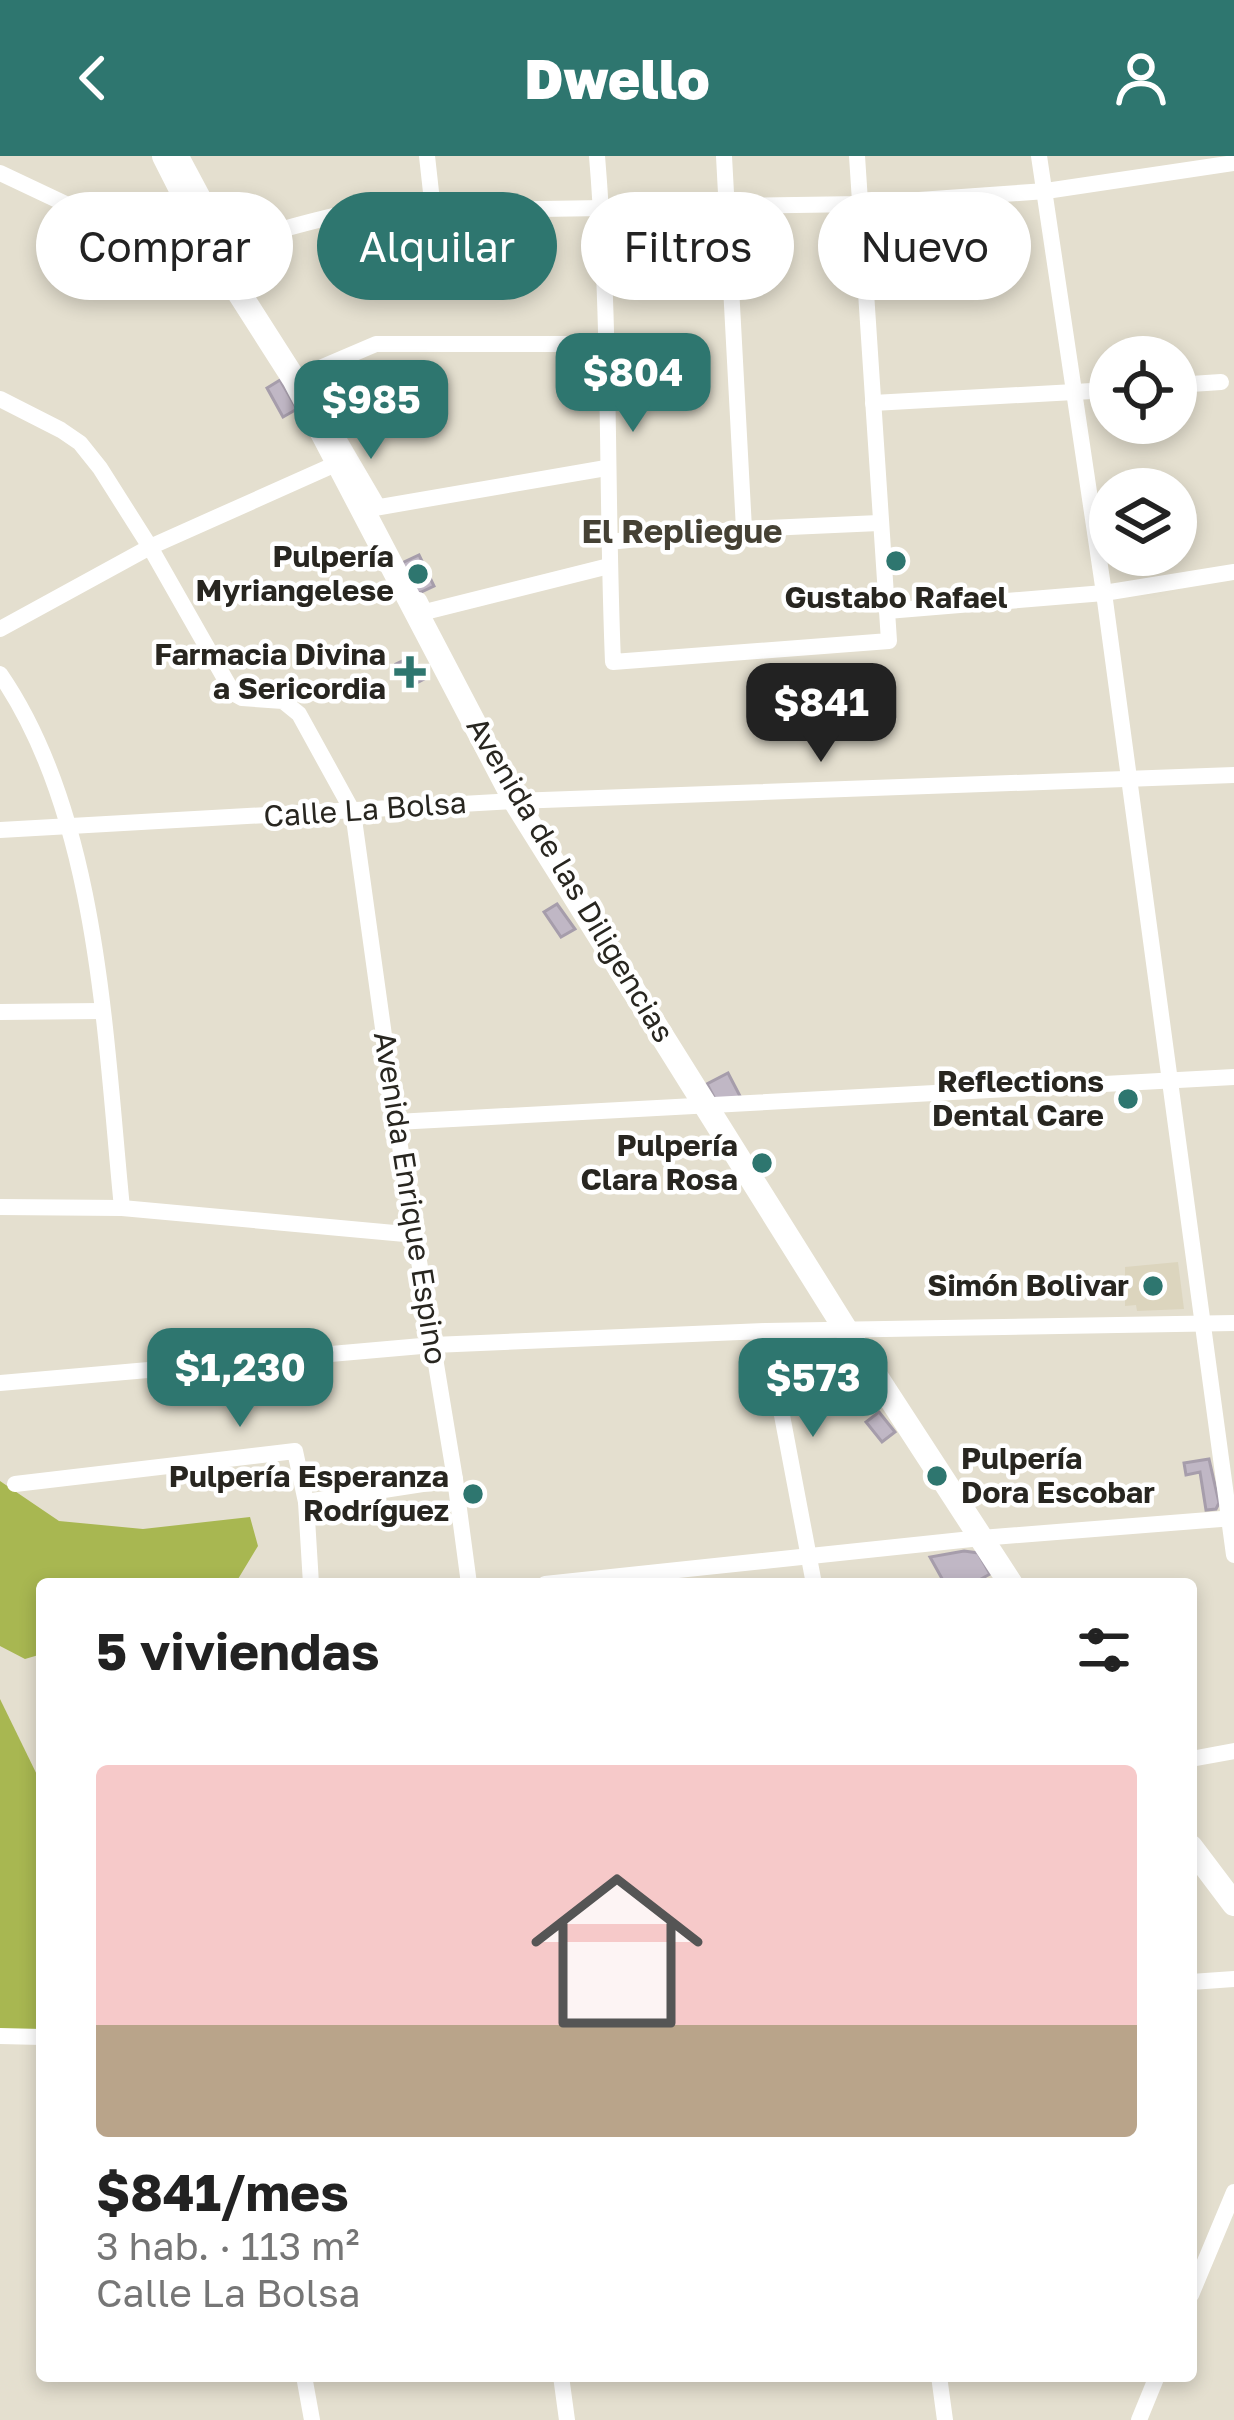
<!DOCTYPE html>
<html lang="es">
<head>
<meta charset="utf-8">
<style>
	:root { --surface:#fff; --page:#f2f2f2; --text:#222; --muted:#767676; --line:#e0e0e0; --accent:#2e766f }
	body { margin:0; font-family:"Golos Text",sans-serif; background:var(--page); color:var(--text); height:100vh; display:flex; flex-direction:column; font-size:45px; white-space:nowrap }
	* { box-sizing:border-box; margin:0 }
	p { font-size:39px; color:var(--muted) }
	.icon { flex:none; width:66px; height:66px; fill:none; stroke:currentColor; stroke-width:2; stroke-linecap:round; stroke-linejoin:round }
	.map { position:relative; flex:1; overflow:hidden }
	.side { position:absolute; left:36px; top:1422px; width:1161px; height:804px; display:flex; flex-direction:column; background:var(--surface); border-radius:12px; box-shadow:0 6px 18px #0003 }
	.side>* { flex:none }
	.hud { position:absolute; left:36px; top:36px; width:1164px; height:108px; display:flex; gap:24px }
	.fabs { position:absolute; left:1089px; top:180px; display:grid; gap:24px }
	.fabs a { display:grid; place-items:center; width:108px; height:108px; border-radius:50%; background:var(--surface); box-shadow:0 6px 18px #0003; font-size:60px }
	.price { position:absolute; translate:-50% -102px; padding:0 27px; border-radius:24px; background:var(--accent); color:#fff; font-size:39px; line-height:78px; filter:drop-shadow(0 3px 6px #0008) }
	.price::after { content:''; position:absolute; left:50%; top:72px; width:36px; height:27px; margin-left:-18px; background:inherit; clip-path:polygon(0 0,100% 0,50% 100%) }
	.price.current { background:#222; color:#fff }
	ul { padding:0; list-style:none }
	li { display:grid; align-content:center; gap:24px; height:636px; padding:0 60px }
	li+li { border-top:3px solid var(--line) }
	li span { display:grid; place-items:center; height:372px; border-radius:12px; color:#555 }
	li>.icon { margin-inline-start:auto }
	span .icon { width:216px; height:216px; fill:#fffc; stroke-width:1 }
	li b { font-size:51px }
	h2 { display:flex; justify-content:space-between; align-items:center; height:144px; padding:0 60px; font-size:51px }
	.chip { padding:0 42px; border-radius:54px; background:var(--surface); box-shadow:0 6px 18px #0003; font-size:42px; line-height:108px }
	.chip.current { background:var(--accent); color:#fff }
	header { display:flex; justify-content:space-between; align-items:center; height:156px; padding:0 60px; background:var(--accent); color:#fff; font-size:54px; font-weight:800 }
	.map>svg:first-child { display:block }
	.built { fill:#dcd5be }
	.forest { fill:#a8b751 }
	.building { fill:#c0b7c5; stroke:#a69dab; stroke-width:3 }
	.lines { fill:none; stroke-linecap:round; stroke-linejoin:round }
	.street { stroke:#fff; stroke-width:16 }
	.secondary { stroke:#fff; stroke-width:24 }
	.poi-dot { fill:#2e766f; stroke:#fff; stroke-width:4.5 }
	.labels { text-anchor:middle; stroke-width:9; stroke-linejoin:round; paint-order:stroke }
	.poi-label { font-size:30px; font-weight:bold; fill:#282620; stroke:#fff; text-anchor:end }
	.street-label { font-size:30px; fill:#282620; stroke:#fff }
	.neighbourhood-label { font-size:33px; font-weight:bold; fill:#454134; stroke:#fff }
</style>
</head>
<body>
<header><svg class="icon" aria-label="back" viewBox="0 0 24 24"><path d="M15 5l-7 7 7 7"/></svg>Dwello<svg class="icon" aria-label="person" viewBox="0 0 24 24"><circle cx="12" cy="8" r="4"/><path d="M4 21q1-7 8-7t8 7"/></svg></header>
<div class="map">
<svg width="1234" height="2264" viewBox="0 0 1234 2264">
	<rect width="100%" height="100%" fill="#e4dfcf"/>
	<polygon class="built" points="1178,1106 1184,1153 1137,1155 1136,1149 1125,1150 1125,1111"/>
	<g class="forest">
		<polygon points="0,1325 59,1365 143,1373 250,1361 258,1390 235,1428 42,1428 42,1498 25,1503 0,1490"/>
		<polygon points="0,1543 42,1629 42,1881 0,1876"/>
	</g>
	<g class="building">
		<polygon points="236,40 248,70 226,70 217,48"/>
		<polygon points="280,224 297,253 283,261 267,232"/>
		<polygon points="419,399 434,430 417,438 402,407"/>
		<polygon points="413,500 424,523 407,532 396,508"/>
		<polygon points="557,748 575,773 561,781 544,756"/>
		<polygon points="728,917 742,944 715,943 707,928"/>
		<polygon points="879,1256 895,1276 882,1286 866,1266"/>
		<polygon points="1209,1303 1219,1347 1216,1353 1206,1354 1200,1316 1186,1319 1184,1307"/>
		<polygon points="964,1395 978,1397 990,1418 972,1428 945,1428 930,1401"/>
	</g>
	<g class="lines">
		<g class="street">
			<polyline points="181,0 228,88"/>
			<polyline points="427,0 433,54"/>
			<path d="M597,0c14,168 9,337 16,506l276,-21 -32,-485"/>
			<polyline points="724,0 744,373"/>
			<polyline points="1039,0 1104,437 1234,1399"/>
			<path d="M0,17l163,77c64,2 127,-27 191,-38l508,-8 184,-13 188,-28"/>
			<polyline points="294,223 376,188 608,188"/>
			<polyline points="1176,229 1221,226"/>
			<polyline points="0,243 61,274 80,287 100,312 150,391 233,537 242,542 283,545 299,558 353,656 396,966 455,1323 469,1428"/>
			<polyline points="873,247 1110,234"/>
			<polyline points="329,267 377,349"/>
			<polyline points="363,354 606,312"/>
			<polyline points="608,386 744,373 879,367"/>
			<polyline points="419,444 425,456 609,410"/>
			<polyline points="887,455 1104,437 1234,416"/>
			<polyline points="0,473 150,391 338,307"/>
			<path d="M0,518c99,144 105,364 122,534"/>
			<polyline points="0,674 515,645 1234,619"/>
			<polyline points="0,856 102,855"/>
			<polyline points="396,966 1234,921"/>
			<polyline points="0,1051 122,1052 416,1079"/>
			<polyline points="766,1175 814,1428"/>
			<polyline points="0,1227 433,1189 766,1175 1234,1167"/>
			<polyline points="15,1328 295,1295 306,1346 311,1428"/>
			<polyline points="306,1346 455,1323"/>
			<polyline points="545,1428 981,1382 1234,1362"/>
			<polyline points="1191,1603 1234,1595"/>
			<polyline points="1191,1826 1234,1823"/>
			<polyline points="0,1880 42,1881"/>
			<polyline points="1191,2139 1234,2036"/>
			<polyline points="304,2220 312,2264"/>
			<polyline points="561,2220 567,2264"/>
			<polyline points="939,2220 945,2264"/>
			<polyline points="1139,2264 1157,2220"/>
		</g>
		<g class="secondary">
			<polyline points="164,0 211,93 294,223 515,645 846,1174 1011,1428"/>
			<polyline points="1191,1691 1234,1748"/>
		</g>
	</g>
	<g class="poi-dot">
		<circle cx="896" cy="405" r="12"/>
		<circle cx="418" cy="418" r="12"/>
		<path d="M404 498h12v12h12v12h-12v12h-12v-12h-12v-12h12z"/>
		<circle cx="1128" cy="943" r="12"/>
		<circle cx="762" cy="1007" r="12"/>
		<circle cx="1153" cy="1130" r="12"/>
		<circle cx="937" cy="1320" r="12"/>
		<circle cx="473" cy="1338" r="12"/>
	</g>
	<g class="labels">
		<g class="poi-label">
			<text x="394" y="411">Pulpería<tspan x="394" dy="34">Myriangelese</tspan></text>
			<text x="896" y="452" text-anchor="middle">Gustabo Rafael</text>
			<text x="386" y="509">Farmacia Divina<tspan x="386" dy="34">a Sericordia</tspan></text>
			<text x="1104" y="936">Reflections<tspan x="1104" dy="34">Dental Care</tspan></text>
			<text x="738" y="1000">Pulpería<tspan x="738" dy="34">Clara Rosa</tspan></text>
			<text x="1129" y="1140">Simón Bolivar</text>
			<text x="961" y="1313" text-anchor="start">Pulpería<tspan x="961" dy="34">Dora Escobar</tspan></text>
			<text x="449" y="1331">Pulpería Esperanza<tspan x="449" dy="34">Rodríguez</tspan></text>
		</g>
		<g class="street-label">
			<text transform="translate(365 654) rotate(-4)" y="10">Calle La Bolsa</text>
			<text transform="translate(570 724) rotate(59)" y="10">Avenida de las Diligencias</text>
			<text transform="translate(410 1042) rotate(81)" y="10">Avenida Enrique Espino</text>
		</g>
		<g class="neighbourhood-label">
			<text x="682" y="387">El Repliegue</text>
		</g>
	</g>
</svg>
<div class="fabs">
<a><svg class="icon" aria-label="locate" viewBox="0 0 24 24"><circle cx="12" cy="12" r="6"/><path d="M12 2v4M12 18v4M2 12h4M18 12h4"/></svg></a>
<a><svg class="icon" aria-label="layers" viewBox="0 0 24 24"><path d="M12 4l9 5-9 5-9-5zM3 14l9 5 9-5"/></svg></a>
</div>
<b class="price" style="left:633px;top:279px">$804</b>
<b class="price" style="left:371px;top:306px">$985</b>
<b class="price current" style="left:821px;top:609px">$841</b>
<b class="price" style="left:240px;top:1274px">$1,230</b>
<b class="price" style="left:813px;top:1284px">$573</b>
<div class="hud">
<a class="chip">Comprar</a>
<a class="chip current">Alquilar</a>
<a class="chip">Filtros</a>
<a class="chip">Nuevo</a>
</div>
<section class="side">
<h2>5 viviendas<svg class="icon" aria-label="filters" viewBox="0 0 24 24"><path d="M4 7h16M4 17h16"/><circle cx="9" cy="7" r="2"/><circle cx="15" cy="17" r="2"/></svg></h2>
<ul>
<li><span style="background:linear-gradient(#f6c9c9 70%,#b9a48a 0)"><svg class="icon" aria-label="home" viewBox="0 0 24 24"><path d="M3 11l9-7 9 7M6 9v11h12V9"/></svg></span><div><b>$841/mes</b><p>3 hab. · 113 m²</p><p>Calle La Bolsa</p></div></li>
</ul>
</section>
</div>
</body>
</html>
